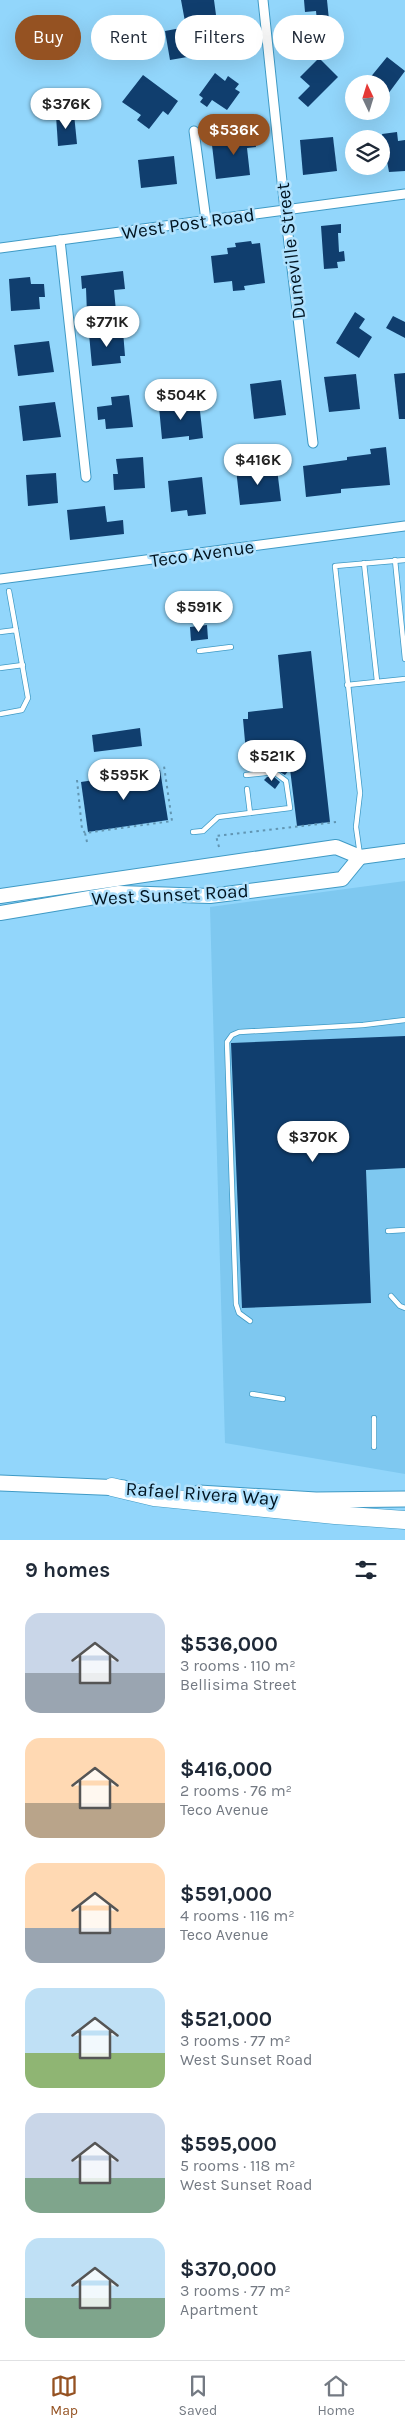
<!DOCTYPE html>
<html lang="en">
<head>
<meta charset="utf-8">
<style>
	:root { --surface:#fff; --page:#f2f2f3; --text:#1f2937; --muted:#747a83; --line:#e0e1e3; --accent:#955222 }
	body { margin:0; font-family:Karla,sans-serif; background:var(--page); color:var(--text); height:100vh; display:flex; flex-direction:column; font-size:19px; white-space:nowrap }
	* { box-sizing:border-box; margin:0 }
	p { font-size:16px; color:var(--muted) }
	.icon { flex:none; width:28px; height:28px; fill:none; stroke:currentColor; stroke-width:2; stroke-linecap:round; stroke-linejoin:round }
	.map { position:relative; height:1540px; overflow:hidden }
	.sheet { display:flex; flex-direction:column; background:var(--surface); flex:1 }
	.sheet>* { flex:none }
	.top-card { position:absolute; left:15px; top:15px; width:375px; height:45px; display:flex; gap:10px }
	.needle { width:32px; rotate:356deg }
	.fabs { position:absolute; left:345px; top:75px; display:grid; gap:10px }
	.fabs a { display:grid; place-items:center; width:45px; height:45px; border-radius:50%; background:var(--surface); box-shadow:0 5px 20px #0002; font-size:25px }
	.price { position:absolute; translate:-50% -42px; padding:0 11px; border-radius:18px; background:#fff; color:#222; font-size:16px; line-height:32px; filter:drop-shadow(0 1px 2px #0008) }
	.price::after { content:''; position:absolute; left:50%; top:30px; width:15px; height:11px; margin-left:-8px; background:inherit; clip-path:polygon(0 0,100% 0,50% 100%) }
	.price.current { background:var(--accent); color:#fff }
	ul { padding:0; list-style:none }
	li { display:flex; align-items:center; gap:15px; height:125px; padding:0 25px }
	li span { display:grid; place-items:center; flex:none; width:140px; height:100px; border-radius:15px; color:#555 }
	li>.icon { margin-inline-start:auto }
	span .icon { width:60px; height:60px; fill:#fffc; stroke-width:1 }
	li b { font-size:21px }
	h2 { display:flex; justify-content:space-between; align-items:center; height:60px; padding:0 25px; font-size:21px }
	.pill { padding:0 18px; border-radius:22px; background:var(--surface); box-shadow:0 5px 20px #0002; font-size:18px; line-height:45px }
	.pill.current { background:var(--accent); color:#fff }
	.menu { display:flex; justify-content:space-around; align-items:center; height:70px; border-top:1px solid var(--line); background:var(--surface); font-size:14px; color:var(--muted) }
	.menu a { display:grid; justify-items:center; gap:2px }
	.menu .current { color:var(--accent) }
	.map>svg:first-child { display:block }
	.built { fill:#7ec8f0 }
	.building { fill:#103e6e }
	.lines { fill:none; stroke-linecap:round; stroke-linejoin:round }
	.lane-casing { stroke:#3f9ac5; stroke-width:6 }
	.street-casing { stroke:#3f9ac5; stroke-width:11 }
	.secondary-casing { stroke:#3f9ac5; stroke-width:16 }
	.primary-casing { stroke:#3f9ac5; stroke-width:17 }
	.highway-casing { stroke:#3f9ac5; stroke-width:19 }
	.path { stroke:#6195b2; stroke-width:2; stroke-dasharray:2.5 4; stroke-linecap:butt }
	.lane { stroke:#fff; stroke-width:4.5 }
	.street { stroke:#fff; stroke-width:9 }
	.secondary { stroke:#fff; stroke-width:14 }
	.primary { stroke:#fff; stroke-width:15 }
	.highway { stroke:#fff; stroke-width:18 }
	.labels { text-anchor:middle; stroke-width:5; stroke-linejoin:round; paint-order:stroke }
	.street-label { font-size:19px; fill:#001421; stroke:#afe1fd }
</style>
</head>
<body>
<div class="map">
<svg width="405" height="1540" viewBox="0 0 405 1540">
	<rect width="100%" height="100%" fill="#92d6fb"/>
	<polygon class="built" points="405,881 405,1474 225,1443 210,907"/>
	<g class="building">
		<polygon points="181,0 214,0 216,15 209,16 214,44 221,43 222,51 170,60 165,31 186,27"/>
		<polygon points="304,0 327,0 329,20 317,21 316,11 305,12"/>
		<polygon points="387,57 405,71 388,94 381,89 381,84 375,84 369,79"/>
		<polygon points="319,58 338,77 308,107 298,98 310,86 300,77"/>
		<polygon points="215,73 225,81 228,76 239,84 235,89 240,92 227,110 212,100 207,107 200,102 203,98 199,95"/>
		<polygon points="143,75 178,101 168,115 163,111 149,129 137,120 141,115 122,102"/>
		<polygon points="74,114 77,144 58,146 56,115"/>
		<polygon points="245,127 253,127 256,147 247,148 250,175 216,179 212,145 232,142 231,136 245,134"/>
		<polygon points="397,132 398,141 405,140 405,171 389,172 382,134"/>
		<polygon points="333,137 337,171 303,175 300,140"/>
		<polygon points="174,156 177,184 141,188 138,160"/>
		<polygon points="341,224 341,233 338,233 339,252 344,251 345,261 337,262 338,268 324,269 321,226"/>
		<polygon points="251,241 252,244 260,243 265,283 244,286 245,290 233,291 232,281 214,283 211,256 228,254 227,248 236,247 235,243"/>
		<polygon points="123,271 125,289 114,290 116,311 87,314 86,288 82,289 81,276"/>
		<polygon points="30,277 31,284 44,284 45,297 39,297 40,309 11,311 9,279"/>
		<polygon points="355,312 365,319 359,328 372,337 359,358 336,343"/>
		<polygon points="393,316 405,322 405,338 386,328"/>
		<polygon points="123,331 125,356 120,356 121,363 92,366 89,334"/>
		<polygon points="49,341 54,372 18,376 14,345"/>
		<polygon points="405,373 405,419 399,419 394,374"/>
		<polygon points="356,374 360,409 329,412 324,377"/>
		<polygon points="281,380 286,415 254,419 250,384"/>
		<polygon points="129,395 133,427 106,429 105,419 98,420 97,407 112,405 111,397"/>
		<polygon points="187,399 187,404 199,402 203,438 189,440 189,436 162,439 159,407 176,405 176,400"/>
		<polygon points="55,402 61,437 23,441 19,406"/>
		<polygon points="386,447 390,485 341,489 341,493 306,497 303,466 347,460 347,457 371,454 370,449"/>
		<polygon points="143,457 145,488 114,490 113,474 118,474 116,459"/>
		<polygon points="250,467 251,471 277,469 281,501 240,505 236,469"/>
		<polygon points="56,473 58,503 28,506 26,475"/>
		<polygon points="202,477 206,514 188,516 187,510 171,512 168,481"/>
		<polygon points="105,506 107,522 123,520 124,534 70,540 67,510"/>
		<polygon points="207,625 208,639 191,641 190,627"/>
		<polygon points="311,651 330,822 297,826 290,769 285,775 273,768 279,761 247,764 243,719 248,719 248,712 283,708 278,655"/>
		<polygon points="140,728 142,746 94,752 92,735"/>
		<polygon points="160,770 168,820 88,832 81,782"/>
		<polygon points="273,776 280,782 275,789 264,780 267,777"/>
		<polygon points="405,1036 405,1168 366,1170 371,1303 242,1308 231,1043"/>
	</g>
	<g class="lines">
		<g class="lane-casing">
			<g id="lane">
				<polyline points="395,560 405,659"/>
				<polyline points="364,563 377,681"/>
				<polyline points="9,591 16,630"/>
				<polyline points="0,632 16,630 28,698 22,710 0,714"/>
				<polyline points="199,651 231,647"/>
				<polyline points="0,668 23,665"/>
				<polyline points="347,685 405,679"/>
				<polyline points="247,789 250,813"/>
				<polyline points="193,832 203,831 218,817 290,808 286,781 274,772 246,775"/>
				<polyline points="360,855 356,827 360,793 335,566 405,560"/>
				<polyline points="388,1231 405,1230"/>
				<polyline points="391,1296 400,1306 405,1308"/>
				<polyline points="250,1321 239,1313 236,1304 227,1042 232,1035 239,1032 363,1025 405,1020"/>
				<polyline points="252,1394 283,1399"/>
				<polyline points="374,1418 374,1447"/>
			</g>
		</g>
		<g class="street-casing">
			<g id="street">
				<polyline points="263,0 285,210 313,443"/>
				<polyline points="194,131 206,220"/>
				<polyline points="60,240 86,477"/>
				<polyline points="0,248 405,194"/>
				<polyline points="0,579 405,526"/>
			</g>
		</g>
		<g class="secondary-casing">
			<g id="secondary">
				<polyline points="0,896 336,847 360,857 405,851"/>
				<polyline points="0,913 119,893 210,896 342,879 360,857"/>
			</g>
		</g>
		<g class="primary-casing">
			<g id="primary">
				<polyline points="0,1483 124,1488"/>
				<polyline points="199,1493 316,1500 405,1499"/>
			</g>
		</g>
		<g class="highway-casing">
			<polyline id="highway" points="112,1487 154,1497 335,1515 405,1520"/>
		</g>
		<g class="path">
			<polyline points="77,780 82,829 85,833"/>
			<polyline points="87,842 85,833 172,821 164,766"/>
			<polyline points="219,847 216,836 336,822"/>
		</g>
		<use href="#lane" class="lane"/>
		<use href="#street" class="street"/>
		<use href="#secondary" class="secondary"/>
		<use href="#primary" class="primary"/>
		<use href="#highway" class="highway"/>
	</g>
	<g class="labels">
		<g class="street-label">
			<text transform="translate(188 223) rotate(-8)" y="7">West Post Road</text>
			<text transform="translate(290 251) rotate(-97)" y="7">Duneville Street</text>
			<text transform="translate(202 553) rotate(-8)" y="7">Teco Avenue</text>
			<text transform="translate(170 894) rotate(-3)" y="7">West Sunset Road</text>
			<text transform="translate(202 1493) rotate(4)" y="7">Rafael Rivera Way</text>
		</g>
	</g>
</svg>
<div class="fabs">
<a><svg class="needle" viewBox="-14 -14 28 28"><path d="M0-13l5 13h-10z" fill="#e53935"/><path d="M0 13l5-13h-10z" fill="#747a83"/></svg></a>
<a><svg class="icon" aria-label="layers" viewBox="0 0 24 24"><path d="M12 4l9 5-9 5-9-5zM3 14l9 5 9-5"/></svg></a>
</div>
<b class="price" style="left:66px;top:130px">$376K</b>
<b class="price current" style="left:234px;top:156px">$536K</b>
<b class="price" style="left:107px;top:348px">$771K</b>
<b class="price" style="left:181px;top:421px">$504K</b>
<b class="price" style="left:258px;top:486px">$416K</b>
<b class="price" style="left:199px;top:633px">$591K</b>
<b class="price" style="left:272px;top:782px">$521K</b>
<b class="price" style="left:124px;top:801px">$595K</b>
<b class="price" style="left:313px;top:1163px">$370K</b>
<div class="top-card">
<a class="pill current">Buy</a>
<a class="pill">Rent</a>
<a class="pill">Filters</a>
<a class="pill">New</a>
</div>
</div>
<section class="sheet">
<h2>9 homes<svg class="icon" aria-label="filters" viewBox="0 0 24 24"><path d="M4 7h16M4 17h16"/><circle cx="9" cy="7" r="2"/><circle cx="15" cy="17" r="2"/></svg></h2>
<ul>
<li><span style="background:linear-gradient(#c9d6e8 60%,#9aa5b1 0)"><svg class="icon" aria-label="home" viewBox="0 0 24 24"><path d="M3 11l9-7 9 7M6 9v11h12V9"/></svg></span><div><b>$536,000</b><p>3 rooms · 110 m²</p><p>Bellisima Street</p></div></li>
<li><span style="background:linear-gradient(#ffd9b3 65%,#b9a48a 0)"><svg class="icon" aria-label="home" viewBox="0 0 24 24"><path d="M3 11l9-7 9 7M6 9v11h12V9"/></svg></span><div><b>$416,000</b><p>2 rooms · 76 m²</p><p>Teco Avenue</p></div></li>
<li><span style="background:linear-gradient(#ffd9b3 65%,#9aa5b1 0)"><svg class="icon" aria-label="home" viewBox="0 0 24 24"><path d="M3 11l9-7 9 7M6 9v11h12V9"/></svg></span><div><b>$591,000</b><p>4 rooms · 116 m²</p><p>Teco Avenue</p></div></li>
<li><span style="background:linear-gradient(#bfe0f5 65%,#8fb573 0)"><svg class="icon" aria-label="home" viewBox="0 0 24 24"><path d="M3 11l9-7 9 7M6 9v11h12V9"/></svg></span><div><b>$521,000</b><p>3 rooms · 77 m²</p><p>West Sunset Road</p></div></li>
<li><span style="background:linear-gradient(#c9d6e8 65%,#7fa58c 0)"><svg class="icon" aria-label="home" viewBox="0 0 24 24"><path d="M3 11l9-7 9 7M6 9v11h12V9"/></svg></span><div><b>$595,000</b><p>5 rooms · 118 m²</p><p>West Sunset Road</p></div></li>
<li><span style="background:linear-gradient(#bfe0f5 60%,#7fa58c 0)"><svg class="icon" aria-label="home" viewBox="0 0 24 24"><path d="M3 11l9-7 9 7M6 9v11h12V9"/></svg></span><div><b>$370,000</b><p>3 rooms · 77 m²</p><p>Apartment</p></div></li>
</ul>
</section>
<nav class="menu">
<a class="current"><svg class="icon" aria-label="map" viewBox="0 0 24 24"><path d="M3 6l6-2 6 2 6-2v14l-6 2-6-2-6 2zM9 4v14M15 6v14"/></svg>Map</a>
<a><svg class="icon" aria-label="saved" viewBox="0 0 24 24"><path d="M7 4h10v16l-5-4-5 4z"/></svg>Saved</a>
<a><svg class="icon" aria-label="home" viewBox="0 0 24 24"><path d="M3 11l9-7 9 7M6 9v11h12V9"/></svg>Home</a>
</nav>
</body>
</html>
